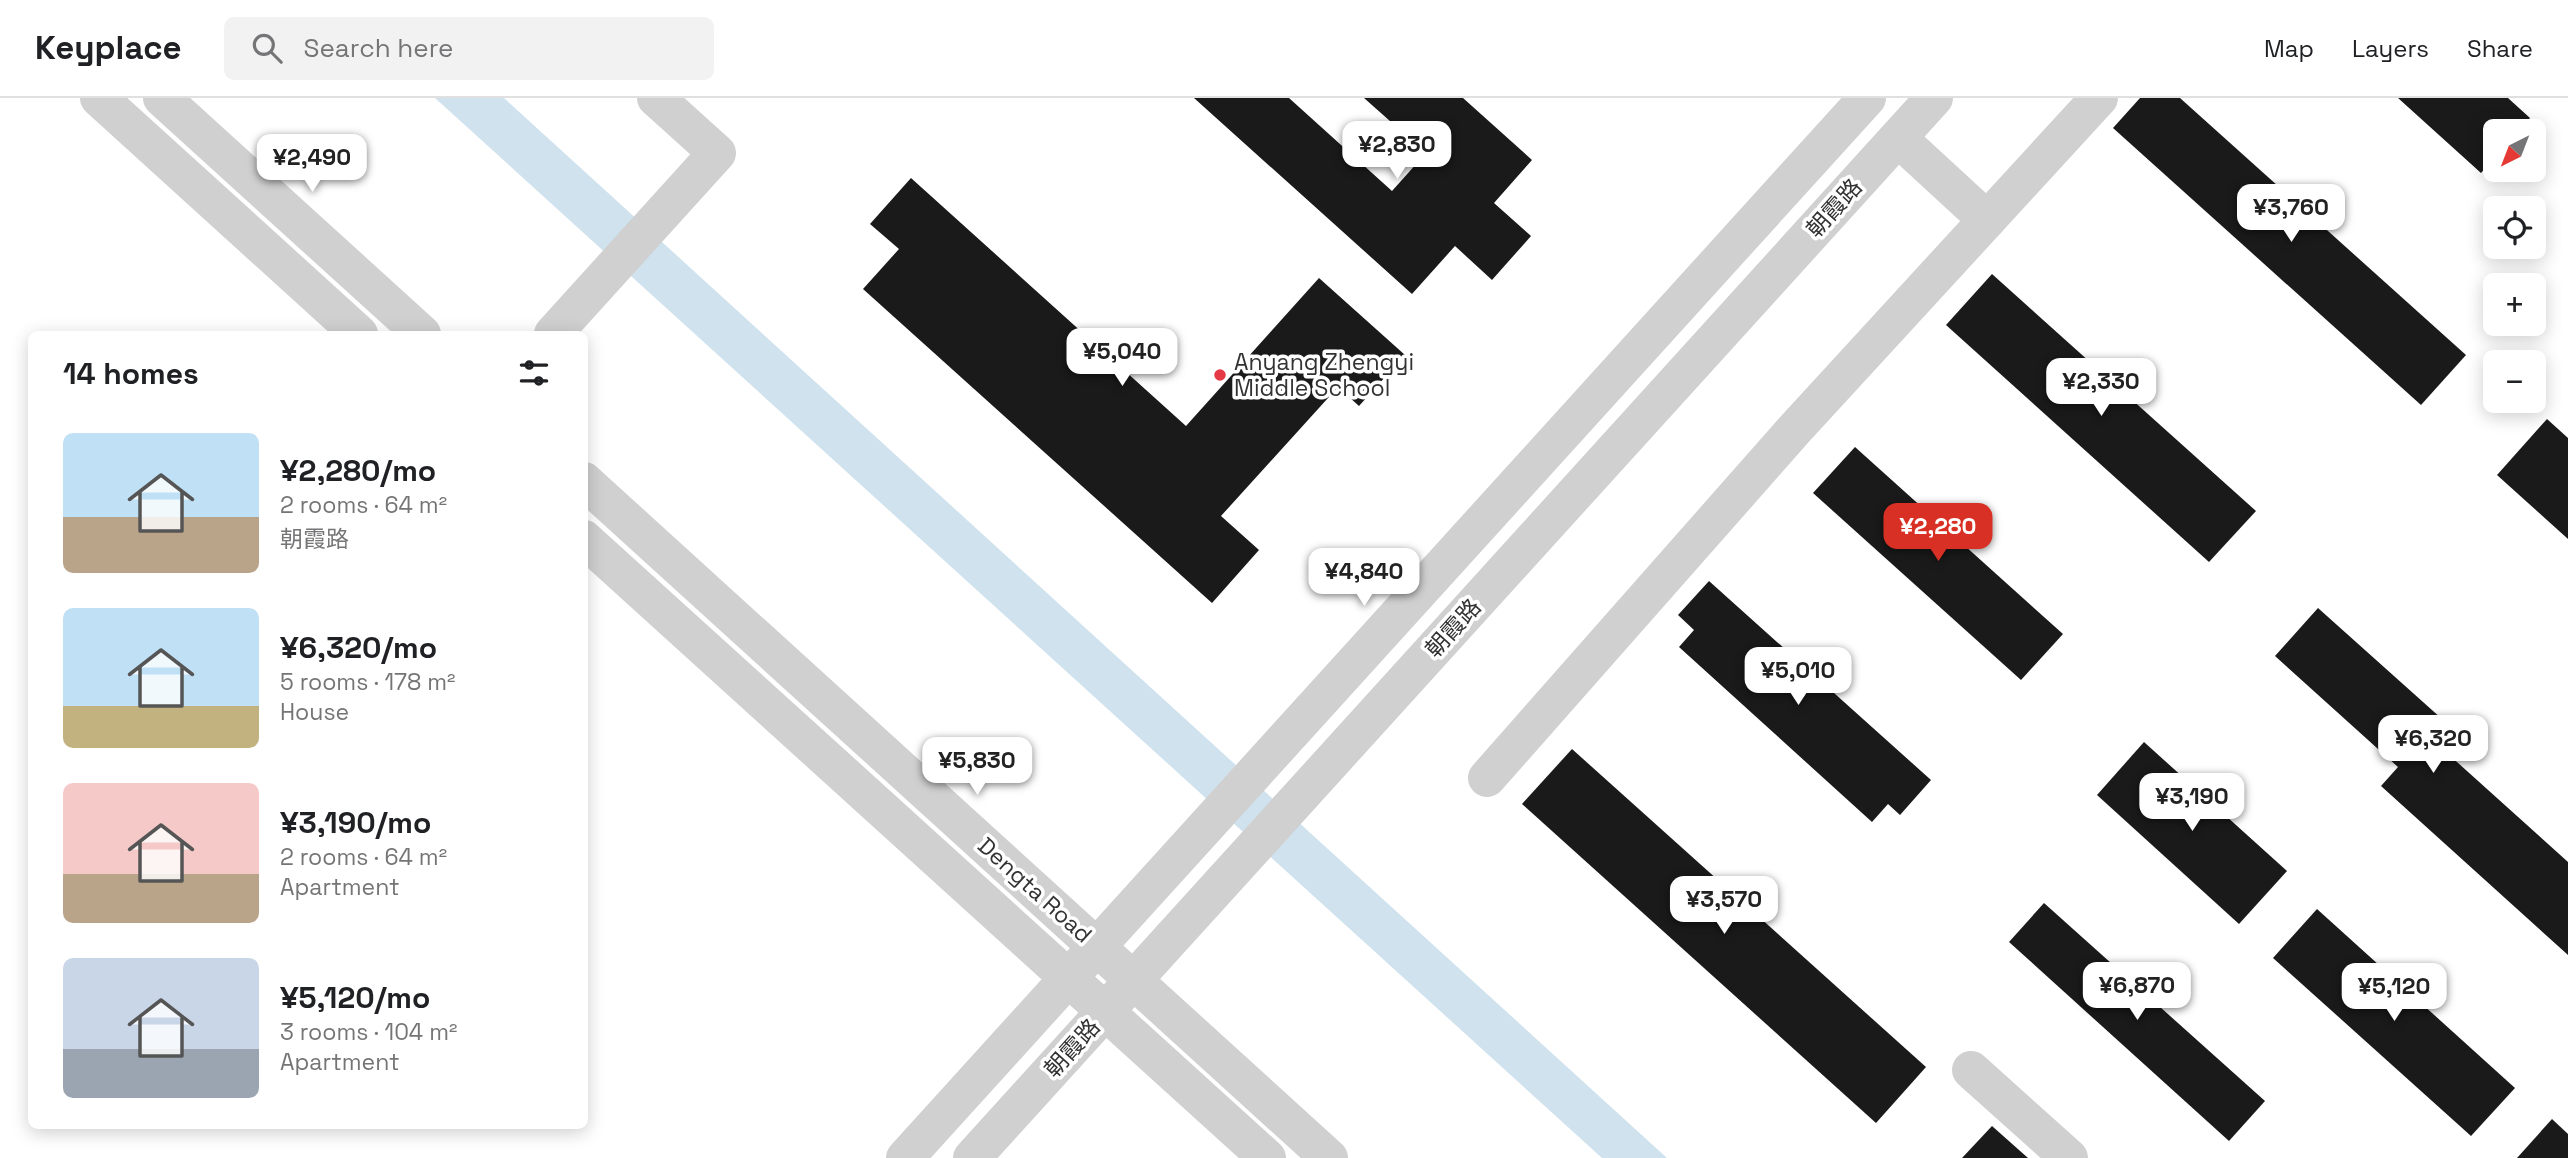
<!DOCTYPE html>
<html lang="en">
<head>
<meta charset="utf-8">
<style>
	:root { --surface:#fff; --page:#f2f2f2; --text:#202124; --muted:#757577; --line:#e0e0e0; --accent:#d93025 }
	body { margin:0; font-family:"Space Grotesk","Noto Sans SC",sans-serif; background:var(--page); color:var(--text); height:100vh; display:flex; flex-direction:column; font-size:26px; white-space:nowrap }
	* { box-sizing:border-box; margin:0 }
	p { font-size:23px; color:var(--muted) }
	.icon { flex:none; width:38px; height:38px; fill:none; stroke:currentColor; stroke-width:2; stroke-linecap:round; stroke-linejoin:round }
	.map { position:relative; flex:1; overflow:hidden }
	.sheet { position:absolute; left:28px; top:233px; width:560px; height:798px; display:flex; flex-direction:column; background:var(--surface); border-radius:10px; box-shadow:0 4px 18px #0003 }
	.sheet>* { flex:none }
	.needle { width:46px; rotate:222deg }
	.buttons { position:absolute; left:2483px; top:21px; display:grid; gap:14px }
	.buttons a { display:grid; place-items:center; width:63px; height:63px; border-radius:10px; background:var(--surface); box-shadow:0 4px 18px #0003; font-size:35px }
	.price { position:absolute; translate:-50% -60px; padding:0 16px; border-radius:14px; background:#fff; color:#222; font-size:23px; line-height:46px; filter:drop-shadow(0 2px 4px #0008) }
	.price::after { content:''; position:absolute; left:50%; top:42px; width:21px; height:16px; margin-left:-10px; background:inherit; clip-path:polygon(0 0,100% 0,50% 100%) }
	.price.selected { background:var(--accent); color:#fff }
	ul { padding:0; list-style:none }
	li { display:flex; align-items:center; gap:21px; height:175px; padding:0 35px }
	li span { display:grid; place-items:center; flex:none; width:196px; height:140px; border-radius:10px; color:#555 }
	li>.icon { margin-inline-start:auto }
	span .icon { width:84px; height:84px; fill:#fffc; stroke-width:1 }
	li b { font-size:30px }
	h2 { display:flex; justify-content:space-between; align-items:center; height:84px; padding:0 35px; font-size:30px }
	header { display:flex; align-items:center; gap:42px; box-sizing:border-box; height:98px; padding:0 35px; background:var(--surface); border-bottom:2px solid var(--line) }
	header strong { font-size:33px }
	nav { display:flex; gap:38px; margin-inline-start:auto; font-size:24px }
	.search { width:490px; height:63px; background:var(--page); display:flex; align-items:center; gap:18px; box-sizing:border-box; padding:0 24px; border-radius:10px; color:var(--muted); font-size:26px }
	.map>svg:first-child { display:block }
	.water { fill:#cfe2ee }
	.building { fill:#1a1a1a }
	.lines { fill:none; stroke-linecap:round; stroke-linejoin:round }
	.minor { stroke:#d0d0d0; stroke-width:38 }
	.poi-dot { fill:#e63946; stroke:#fff; stroke-width:2.5 }
	.labels { text-anchor:middle; stroke-width:7; stroke-linejoin:round; paint-order:stroke }
	.street-label { font-size:23px; fill:#333; stroke:#fff }
	.poi-label { font-size:23px; fill:#333; stroke:#fff; text-anchor:start }
</style>
</head>
<body>
<header>
<strong>Keyplace</strong>
<div class="search"><svg class="icon" aria-label="search" viewBox="0 0 24 24"><circle cx="10" cy="10" r="6"/><path d="M15 15l6 6"/></svg>Search here</div>
<nav><a>Map</a><a>Layers</a><a>Share</a></nav>
</header>
<div class="map">
<svg width="2568" height="1060" viewBox="0 0 2568 1060">
	<rect width="100%" height="100%" fill="#fff"/>
	<polygon class="water" points="435,0 504,0 1667,1060 1602,1060"/>
	<g class="building">
		<polygon points="1194,0 1289,0 1392,93 1426,55 1364,0 1463,0 1532,62 1494,105 1531,138 1492,182 1455,148 1412,196"/>
		<polygon points="2140,0 2180,0 2466,257 2421,307 2113,30"/>
		<polygon points="2398,0 2508,0 2530,20 2518,33 2496,33 2496,58 2481,75"/>
		<polygon points="911,80 1186,328 1319,180 1405,257 1359,308 1338,289 1221,418 1259,452 1212,505 863,191 899,151 870,126"/>
		<polygon points="1992,176 2256,413 2209,464 1946,227"/>
		<polygon points="2547,321 2568,340 2568,441 2497,377"/>
		<polygon points="1855,349 2063,536 2021,582 1813,395"/>
		<polygon points="1709,483 1931,682 1900,717 1888,706 1872,724 1679,549 1694,532 1678,517"/>
		<polygon points="2318,510 2442,621 2427,637 2568,764 2568,857 2381,688 2398,669 2275,558"/>
		<polygon points="2144,644 2287,773 2239,826 2097,697"/>
		<polygon points="1572,651 1926,969 1876,1025 1522,706"/>
		<polygon points="2044,805 2265,1003 2229,1043 2009,844"/>
		<polygon points="2317,811 2515,990 2471,1038 2273,860"/>
		<polygon points="2552,1021 2568,1036 2568,1060 2517,1060"/>
		<polygon points="1992,1028 2028,1060 1962,1060"/>
	</g>
	<g class="lines">
		<g class="minor">
			<polyline points="99,0 359,236"/>
			<polyline points="162,0 422,236"/>
			<polyline points="1898,40 1987,122"/>
			<polyline points="553,236 717,55 656,0"/>
			<polyline points="584,383 1329,1060"/>
			<polyline points="584,441 1267,1060"/>
			<polyline points="1487,680 1794,332 2099,0"/>
			<polyline points="1971,972 2069,1060"/>
			<polyline points="905,1060 1867,0"/>
			<polyline points="972,1060 1934,0"/>
		</g>
	</g>
	<circle class="poi-dot" cx="1220" cy="277" r="7"/>
	<g class="labels">
		<g class="street-label">
			<text transform="translate(1834 110) rotate(-48)" y="8">朝霞路</text>
			<text transform="translate(1453 530) rotate(-48)" y="8">朝霞路</text>
			<text transform="translate(1035 792) rotate(42)" y="8">Dengta Road</text>
			<text transform="translate(1072 950) rotate(-48)" y="8">朝霞路</text>
		</g>
		<g class="poi-label">
			<text x="1234" y="272">Anyang Zhengyi<tspan x="1234" dy="26">Middle School</tspan></text>
		</g>
	</g>
</svg>
<div class="buttons">
<a><svg class="needle" viewBox="-14 -14 28 28"><path d="M0-13l5 13h-10z" fill="#e53935"/><path d="M0 13l5-13h-10z" fill="#757577"/></svg></a>
<a><svg class="icon" aria-label="locate" viewBox="0 0 24 24"><circle cx="12" cy="12" r="6"/><path d="M12 2v4M12 18v4M2 12h4M18 12h4"/></svg></a>
<a>+</a>
<a>−</a>
</div>
<b class="price" style="left:1397px;top:83px">¥2,830</b>
<b class="price" style="left:312px;top:96px">¥2,490</b>
<b class="price" style="left:2291px;top:146px">¥3,760</b>
<b class="price" style="left:1122px;top:290px">¥5,040</b>
<b class="price" style="left:2101px;top:320px">¥2,330</b>
<b class="price selected" style="left:1938px;top:465px">¥2,280</b>
<b class="price" style="left:1364px;top:510px">¥4,840</b>
<b class="price" style="left:1798px;top:609px">¥5,010</b>
<b class="price" style="left:2433px;top:677px">¥6,320</b>
<b class="price" style="left:977px;top:699px">¥5,830</b>
<b class="price" style="left:2192px;top:735px">¥3,190</b>
<b class="price" style="left:1724px;top:838px">¥3,570</b>
<b class="price" style="left:2137px;top:924px">¥6,870</b>
<b class="price" style="left:2394px;top:925px">¥5,120</b>
<section class="sheet">
<h2>14 homes<svg class="icon" aria-label="filters" viewBox="0 0 24 24"><path d="M4 7h16M4 17h16"/><circle cx="9" cy="7" r="2"/><circle cx="15" cy="17" r="2"/></svg></h2>
<ul>
<li><span style="background:linear-gradient(#bfe0f5 60%,#b9a48a 0)"><svg class="icon" aria-label="home" viewBox="0 0 24 24"><path d="M3 11l9-7 9 7M6 9v11h12V9"/></svg></span><div><b>¥2,280/mo</b><p>2 rooms · 64 m²</p><p>朝霞路</p></div></li>
<li><span style="background:linear-gradient(#bfe0f5 70%,#c2b280 0)"><svg class="icon" aria-label="home" viewBox="0 0 24 24"><path d="M3 11l9-7 9 7M6 9v11h12V9"/></svg></span><div><b>¥6,320/mo</b><p>5 rooms · 178 m²</p><p>House</p></div></li>
<li><span style="background:linear-gradient(#f6c9c9 65%,#b9a48a 0)"><svg class="icon" aria-label="home" viewBox="0 0 24 24"><path d="M3 11l9-7 9 7M6 9v11h12V9"/></svg></span><div><b>¥3,190/mo</b><p>2 rooms · 64 m²</p><p>Apartment</p></div></li>
<li><span style="background:linear-gradient(#c9d6e8 65%,#9aa5b1 0)"><svg class="icon" aria-label="home" viewBox="0 0 24 24"><path d="M3 11l9-7 9 7M6 9v11h12V9"/></svg></span><div><b>¥5,120/mo</b><p>3 rooms · 104 m²</p><p>Apartment</p></div></li>
</ul>
</section>
</div>
</body>
</html>
